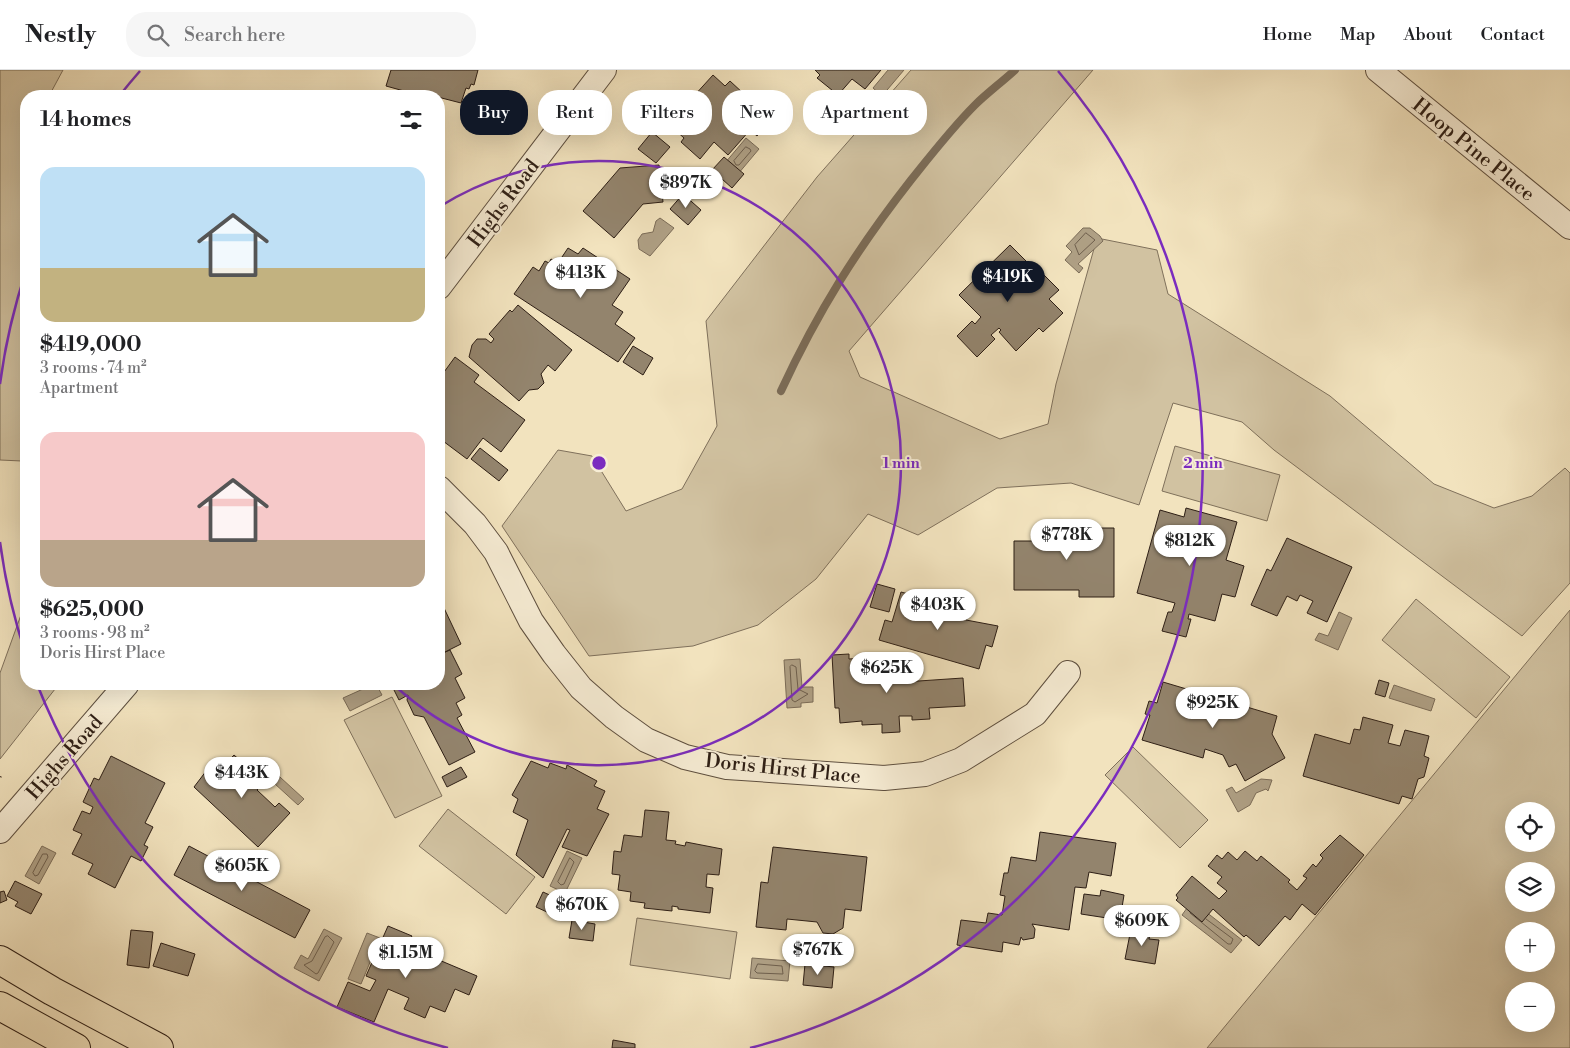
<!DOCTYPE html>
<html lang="en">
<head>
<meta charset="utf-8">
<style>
	:root { --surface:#fff; --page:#f6f6f6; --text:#202124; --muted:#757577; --line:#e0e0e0; --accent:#111827 }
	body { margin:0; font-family:"Libre Bodoni",serif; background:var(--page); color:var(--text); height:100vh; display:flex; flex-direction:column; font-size:19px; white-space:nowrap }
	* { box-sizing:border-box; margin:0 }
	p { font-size:16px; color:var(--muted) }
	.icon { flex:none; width:28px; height:28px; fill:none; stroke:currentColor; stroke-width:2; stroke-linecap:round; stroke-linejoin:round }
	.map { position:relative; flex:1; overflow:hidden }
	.side { position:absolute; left:20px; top:20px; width:425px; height:600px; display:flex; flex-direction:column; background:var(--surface); border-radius:20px; box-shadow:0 5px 20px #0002 }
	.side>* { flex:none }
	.top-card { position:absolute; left:460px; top:20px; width:475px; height:45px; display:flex; gap:10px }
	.fabs { position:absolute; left:1505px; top:732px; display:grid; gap:10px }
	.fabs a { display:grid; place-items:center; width:50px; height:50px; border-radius:50%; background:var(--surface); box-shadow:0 5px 20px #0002; font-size:25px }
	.price { position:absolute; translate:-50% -42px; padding:0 11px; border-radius:18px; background:#fff; color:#222; font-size:16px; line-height:32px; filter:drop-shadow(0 1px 2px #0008) }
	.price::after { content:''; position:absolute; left:50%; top:30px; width:15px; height:11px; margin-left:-8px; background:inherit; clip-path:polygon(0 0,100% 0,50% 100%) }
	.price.current { background:var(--accent); color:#fff }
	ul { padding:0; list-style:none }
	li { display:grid; align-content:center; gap:10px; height:265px; padding:0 20px }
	li span { display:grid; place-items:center; height:155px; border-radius:15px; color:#555 }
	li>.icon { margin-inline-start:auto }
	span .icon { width:90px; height:90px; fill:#fffc; stroke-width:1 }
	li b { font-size:21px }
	h2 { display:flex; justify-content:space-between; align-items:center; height:60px; padding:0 20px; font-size:21px }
	.tag { padding:0 18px; border-radius:20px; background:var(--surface); box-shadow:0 5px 20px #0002; font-size:18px; line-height:45px }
	.tag.current { background:var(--accent); color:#fff }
	header { display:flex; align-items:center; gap:30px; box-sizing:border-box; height:70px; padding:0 25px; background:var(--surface); border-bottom:1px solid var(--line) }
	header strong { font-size:24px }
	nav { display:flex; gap:28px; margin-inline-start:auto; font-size:18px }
	.search { width:350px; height:45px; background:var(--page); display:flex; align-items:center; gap:12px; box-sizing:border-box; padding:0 18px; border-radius:20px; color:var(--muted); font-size:19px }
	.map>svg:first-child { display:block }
	.green { fill:#d1c2a1; stroke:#7f705b; fill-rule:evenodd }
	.water { fill:#afa085; stroke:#7b6c58 }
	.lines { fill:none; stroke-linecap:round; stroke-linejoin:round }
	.shore { stroke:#6e5f4d; stroke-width:1 }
	.stream { stroke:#7b6c58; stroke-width:8 }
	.building { fill:#93846d; stroke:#2d1e15 }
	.minor-casing { stroke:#5e4f3f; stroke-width:26 }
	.major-casing { stroke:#2d1e15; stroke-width:30 }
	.path { stroke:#2d1e15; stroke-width:3; stroke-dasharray:1 2.5; stroke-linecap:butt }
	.minor { stroke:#f7edd5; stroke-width:24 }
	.major { stroke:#f2e3be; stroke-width:28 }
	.ring { fill:none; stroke:#7b2cbf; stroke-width:2.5 }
	.labels { text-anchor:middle; stroke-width:4; stroke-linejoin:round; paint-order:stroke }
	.street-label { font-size:20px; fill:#2d1e15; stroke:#f7edd5 }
	.centre { fill:#7b2cbf; stroke:#f7edd5; stroke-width:2.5 }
	.ring-label { font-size:15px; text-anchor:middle; font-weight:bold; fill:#7b2cbf; stroke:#f7edd5; stroke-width:4; stroke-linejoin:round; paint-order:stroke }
</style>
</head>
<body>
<header>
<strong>Nestly</strong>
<div class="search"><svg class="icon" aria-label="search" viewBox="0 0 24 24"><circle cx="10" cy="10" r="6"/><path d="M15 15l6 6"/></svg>Search here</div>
<nav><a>Home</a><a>Map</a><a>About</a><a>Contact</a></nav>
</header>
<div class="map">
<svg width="1570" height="978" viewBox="0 0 1570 978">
	<rect width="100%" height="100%" fill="#f2e3be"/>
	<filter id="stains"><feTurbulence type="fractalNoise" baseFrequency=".004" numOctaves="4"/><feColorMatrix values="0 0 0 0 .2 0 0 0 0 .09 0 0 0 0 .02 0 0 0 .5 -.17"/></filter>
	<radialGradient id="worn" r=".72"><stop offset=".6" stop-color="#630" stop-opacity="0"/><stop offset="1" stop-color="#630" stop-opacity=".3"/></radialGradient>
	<g class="green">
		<polygon points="0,0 63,0 49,26 26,26 26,290 22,391 0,390"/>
		<polygon points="911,0 1093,0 849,281 860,307 1000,369 1048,354 1056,314 1097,168 1157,180 1168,224 1330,326 1434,414 1494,438 1532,426 1565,398 1570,403 1570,513 1522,566 1274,380 1242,352 1173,333 1139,435 1071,413 997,418 918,465 868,444 816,509 758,555 693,576 589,586 502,456 558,380 592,386 626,441 682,419 717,356 706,251 817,107"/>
		<polygon points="1175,376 1280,405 1267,451 1162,421"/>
		<polygon points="1416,529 1510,607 1476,648 1382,570"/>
		<polygon points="26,531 26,614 59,614 0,689 0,603"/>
		<path d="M1570,540v438h-363zM1546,741v33h-32v-33zM1514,801h32v33h-32zM1546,861v33h-32v-33zM1546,921v33h-32v-33z"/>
		<polygon points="392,627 442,726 395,748 344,650"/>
		<polygon points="1133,677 1208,750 1180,778 1105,705"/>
		<polygon points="448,739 535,807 506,844 419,776"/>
		<polygon points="637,848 737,862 730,909 630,895"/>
	</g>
	<g class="water">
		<polygon points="888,0 904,0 882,26 873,18"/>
		<polygon points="746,68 759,79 738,104 725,93"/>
		<polygon points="660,148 674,158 650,186 639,179 638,170 642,164 653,162 656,151"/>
		<polygon points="1083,158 1090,158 1100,166 1103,171 1078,194 1083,198 1079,203 1065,190 1072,182 1066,176"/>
		<polygon points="1339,542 1352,548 1338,580 1315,570 1319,563 1328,566"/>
		<polygon points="800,589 802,617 813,617 813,632 801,633 801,637 787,638 784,590"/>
		<polygon points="361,614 376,614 382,625 350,641 343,628 363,619"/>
		<polygon points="1394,615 1435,629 1431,641 1389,628"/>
		<polygon points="269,697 304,729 298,735 263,703"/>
		<polygon points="1261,709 1272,710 1268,721 1266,719 1256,723 1250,735 1238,742 1226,720 1232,717 1236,723"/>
		<polygon points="42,776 56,783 39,814 25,806"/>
		<polygon points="567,781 582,788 565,823 550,816"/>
		<polygon points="1192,831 1242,870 1231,883 1182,845"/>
		<polygon points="324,859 342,868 319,911 294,898 301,885 308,889"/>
		<polygon points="367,863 380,868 361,914 348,909"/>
		<polygon points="752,888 790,891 788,911 750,908"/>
	</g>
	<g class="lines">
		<g class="shore">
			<polygon points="746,77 750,79 751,81 739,95 736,95 734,91"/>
			<polygon points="1086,163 1095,170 1079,185 1075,175"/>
			<polygon points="792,595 796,597 798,619 808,624 795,632 792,630 790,597"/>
			<polygon points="43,784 47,784 48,787 38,805 35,806 33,803"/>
			<polygon points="570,788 574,792 564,814 561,815 558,812"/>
			<polyline points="1190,843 1228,874 1231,874 1233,869 1206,849"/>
			<polygon points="328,866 334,872 318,903 316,904 304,895 312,891 325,867"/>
			<polygon points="758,894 782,896 783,904 757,903 755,901"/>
		</g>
		<path class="stream" d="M781,321c37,-80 76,-142 130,-211 20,-25 41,-52 64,-75 12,-12 27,-23 40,-35"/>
	</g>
	<g class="building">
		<polygon points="391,0 478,0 474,15 471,14 469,19 466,18 461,33 430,25 422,26 386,16"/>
		<polygon points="815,0 881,0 865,19 852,9 838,25 817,8 820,5"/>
		<polygon points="713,5 725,16 730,11 744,24 740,29 768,53 757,66 750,60 728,85 714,72 700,89 681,72 684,68 673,58 681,49 674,43 690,24 693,27"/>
		<polygon points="652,62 670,77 656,93 638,79"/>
		<polygon points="724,87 744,104 732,118 712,100"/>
		<polygon points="659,95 663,132 643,134 614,168 583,141 620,98"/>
		<polygon points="683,124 701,140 688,155 670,139"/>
		<polygon points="1010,175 1030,195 1026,199 1036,209 1042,203 1059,220 1049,229 1063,243 1043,262 1039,258 1016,281 999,262 1001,260 999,258 991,265 995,269 977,287 957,266 972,251 975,254 981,247 959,225"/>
		<polygon points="568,178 578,184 583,178 630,209 612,235 623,242 615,254 635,268 618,292 514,224 533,197 539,201 545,191 549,193 551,189 558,193"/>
		<polygon points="518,235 572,280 555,301 548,295 541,304 544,313 538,319 529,320 519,331 469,287 472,275 477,269 486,269 491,273 494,269 489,264 510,240 512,242"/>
		<polygon points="633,276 653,288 643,305 623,292"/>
		<polygon points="455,287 479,305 474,312 525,350 501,382 483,368 467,389 439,368 439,309"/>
		<polygon points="480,378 508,400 499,411 471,389"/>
		<polygon points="1186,438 1237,452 1226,490 1244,496 1235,527 1222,524 1215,551 1189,544 1188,549 1191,549 1186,567 1162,561 1168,542 1172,542 1175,533 1137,523 1160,440 1184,447"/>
		<polygon points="1035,458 1114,458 1114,527 1079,527 1079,520 1014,520 1014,471 1035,471"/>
		<polygon points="1287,468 1352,497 1327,552 1307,543 1313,531 1300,525 1297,531 1287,526 1277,546 1251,535 1267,499 1271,501"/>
		<polygon points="877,514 895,519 889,542 870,537"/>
		<polygon points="901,522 927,529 929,526 946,531 945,536 968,542 966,550 998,556 992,577 986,575 979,599 879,570 885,550 892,552"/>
		<polygon points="444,538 461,574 443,583 450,580 462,604 455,608 465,628 456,633 462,645 457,648 475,682 449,695 424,647 414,645 407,630 408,625 399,630 391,614 439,614 439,541"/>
		<polygon points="849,584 849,589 880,587 881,598 888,598 889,613 963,608 965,636 929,638 930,649 912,650 912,646 899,646 900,662 882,663 882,654 862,655 862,651 840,653 839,638 835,638 832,585"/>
		<polygon points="1379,610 1389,613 1385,627 1375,624"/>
		<polygon points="1163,612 1277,646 1272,664 1285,688 1245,711 1236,694 1229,697 1223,685 1205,679 1203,688 1142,670 1150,645 1145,644 1149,631 1157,633"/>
		<polygon points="1363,647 1393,655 1388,673 1400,676 1405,660 1429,666 1424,686 1429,688 1424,707 1418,709 1412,729 1402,726 1399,734 1303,706 1315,664 1350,674 1354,659 1360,660"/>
		<polygon points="234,685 251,700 253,696 267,709 257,720 275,737 279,733 290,743 258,777 194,717 210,696 218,702"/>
		<polygon points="111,686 165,713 145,753 153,757 144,775 148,777 141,791 131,786 115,818 88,804 93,794 72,784 82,764 73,760 82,741 90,744 93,737 83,732 94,708 99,710"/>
		<polygon points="531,691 548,698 550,693 566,699 567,695 597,711 594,716 605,721 597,739 609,744 587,786 562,777 570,760 567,759 543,808 516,785 528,750 513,742 518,729 512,725"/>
		<polygon points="461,697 467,707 447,717 442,707"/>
		<polygon points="645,740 669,742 666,770 676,771 675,774 685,776 686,772 722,779 719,805 707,804 706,817 713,818 710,843 678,839 678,837 672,836 672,841 644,838 645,833 630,831 631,822 618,820 620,805 612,804 614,781 621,782 624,765 642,767"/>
		<polygon points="1040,762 1116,773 1111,806 1089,802 1086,818 1075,817 1069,860 1032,854 1035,859 1034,868 1023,870 1021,867 1019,875 1003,872 1002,882 957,875 961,850 986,853 988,843 1002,845 1005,826 1000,825 1004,803 1008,803 1011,787 1036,791"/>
		<polygon points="1340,765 1364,785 1315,845 1302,834 1290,850 1285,846 1259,876 1246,865 1244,867 1213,839 1202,852 1176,830 1178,828 1176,825 1192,806 1219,829 1227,821 1217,813 1222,807 1208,796 1217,785 1222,789 1228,782 1237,790 1245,781 1257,791 1261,786 1290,810 1288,812 1297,820 1307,808 1303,806 1313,794 1316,797 1323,788 1320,785"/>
		<polygon points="189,776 310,840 295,868 174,805"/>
		<polygon points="773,777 867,787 861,841 845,839 843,858 833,864 823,863 817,852 787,849 786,860 756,857 761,812 768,813"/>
		<polygon points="15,811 42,824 31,844 15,836 18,832 7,826"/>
		<polygon points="1101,820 1124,825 1120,850 1081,844 1084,824 1100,826"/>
		<polygon points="4,821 7,830 0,833 0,822"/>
		<polygon points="543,822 565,832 558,847 536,837"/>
		<polygon points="572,850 595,854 593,871 569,868"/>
		<polygon points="388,856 412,866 409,871 422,877 420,882 477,906 469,925 455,919 445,942 430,936 425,948 404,939 409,928 388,919 374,952 337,937 348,912 370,921 376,910 366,906"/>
		<polygon points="1140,858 1151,860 1149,869 1159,870 1155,894 1125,889 1130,864 1136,865"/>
		<polygon points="131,860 153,862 149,898 127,895"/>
		<polygon points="161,873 195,884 188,906 153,896"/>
		<polygon points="805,894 834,897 832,918 803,915"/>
		<polygon points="613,970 635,974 635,978 612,978"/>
	</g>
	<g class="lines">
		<g class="minor-casing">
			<g id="minor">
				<polyline points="1378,0 1570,157"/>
				<polyline points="439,217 604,0"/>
				<polyline points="439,418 475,454 496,482 531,551 554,584 581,618 614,647 646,670 685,687 727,697 884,708 925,704 961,690 1035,644 1068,603"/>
				<polyline points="0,761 127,614"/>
			</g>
		</g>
		<g class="major-casing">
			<g id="major">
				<polyline points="0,890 52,921 159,978"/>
				<polyline points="0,936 76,978"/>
			</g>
		</g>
		<polyline class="path" points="0,707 1,705"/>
		<use href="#minor" class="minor"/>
		<use href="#major" class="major"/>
	</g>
	<g class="ring">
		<path d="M439 137A302 302 0 1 1 393 614"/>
		<path d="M448 978A604 604 0 0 1 37 614M26 585A604 604 0 0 1 0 472M0 314A604 604 0 0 1 26 201M120 25A604 604 0 0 1 140 1M1058 1A604 604 0 0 1 750 978"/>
	</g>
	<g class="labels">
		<g class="street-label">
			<text transform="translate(1474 79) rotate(39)" y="7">Hoop Pine Place</text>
			<text transform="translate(503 133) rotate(-53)" y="7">Highs Road</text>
			<text transform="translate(64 687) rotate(-49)" y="7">Highs Road</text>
			<text transform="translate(783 698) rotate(6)" y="7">Doris Hirst Place</text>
		</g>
	</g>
	<circle cx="599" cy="393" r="8" class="centre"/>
	<g class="ring-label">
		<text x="901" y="398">1 min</text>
		<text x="1203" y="398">2 min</text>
	</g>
	<rect width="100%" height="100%" filter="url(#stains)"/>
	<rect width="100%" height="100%" fill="url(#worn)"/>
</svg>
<div class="fabs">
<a><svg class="icon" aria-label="locate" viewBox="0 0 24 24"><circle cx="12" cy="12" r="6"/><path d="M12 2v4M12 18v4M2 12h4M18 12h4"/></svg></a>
<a><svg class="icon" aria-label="layers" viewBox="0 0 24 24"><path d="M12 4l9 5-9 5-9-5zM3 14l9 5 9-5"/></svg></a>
<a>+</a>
<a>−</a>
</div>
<b class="price" style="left:686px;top:139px">$897K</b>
<b class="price" style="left:581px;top:229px">$413K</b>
<b class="price current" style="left:1008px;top:233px">$419K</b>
<b class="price" style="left:1067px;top:491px">$778K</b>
<b class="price" style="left:1190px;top:497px">$812K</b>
<b class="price" style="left:938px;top:561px">$403K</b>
<b class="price" style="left:887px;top:624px">$625K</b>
<b class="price" style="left:1213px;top:659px">$925K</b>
<b class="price" style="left:242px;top:729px">$443K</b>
<b class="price" style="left:242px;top:822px">$605K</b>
<b class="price" style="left:582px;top:861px">$670K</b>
<b class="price" style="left:1142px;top:877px">$609K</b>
<b class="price" style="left:818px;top:906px">$767K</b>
<b class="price" style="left:406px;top:909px">$1.15M</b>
<div class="top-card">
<a class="tag current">Buy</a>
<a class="tag">Rent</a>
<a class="tag">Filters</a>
<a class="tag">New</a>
<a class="tag">Apartment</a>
</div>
<section class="side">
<h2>14 homes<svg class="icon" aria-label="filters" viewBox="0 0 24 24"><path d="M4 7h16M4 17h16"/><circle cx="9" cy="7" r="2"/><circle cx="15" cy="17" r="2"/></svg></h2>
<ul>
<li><span style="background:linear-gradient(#bfe0f5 65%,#c2b280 0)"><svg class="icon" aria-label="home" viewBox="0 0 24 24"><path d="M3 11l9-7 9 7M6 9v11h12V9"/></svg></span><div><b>$419,000</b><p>3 rooms · 74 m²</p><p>Apartment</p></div></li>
<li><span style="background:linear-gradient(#f6c9c9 70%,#b9a48a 0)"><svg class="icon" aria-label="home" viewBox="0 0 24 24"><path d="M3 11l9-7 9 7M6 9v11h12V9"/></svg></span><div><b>$625,000</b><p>3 rooms · 98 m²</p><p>Doris Hirst Place</p></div></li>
</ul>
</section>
</div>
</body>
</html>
